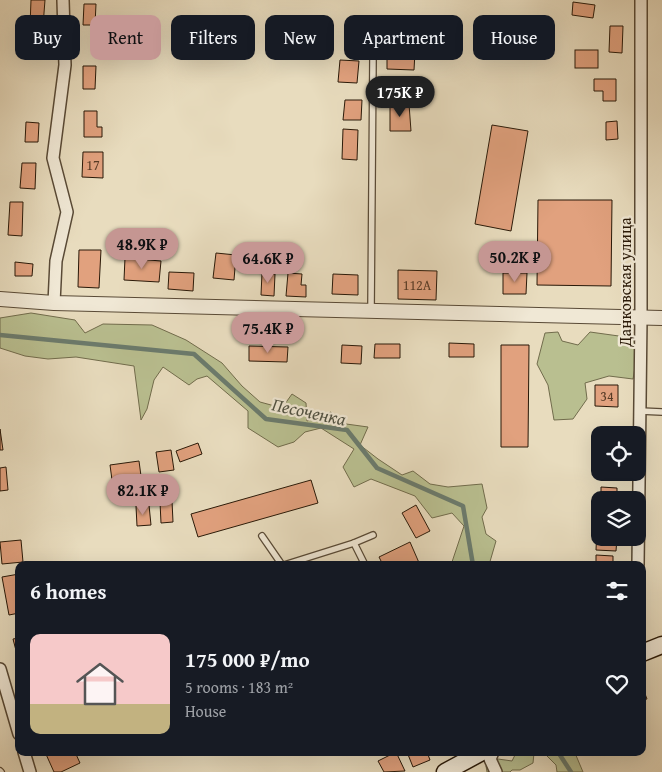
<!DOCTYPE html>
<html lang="en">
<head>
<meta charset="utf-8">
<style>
	:root { --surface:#171b24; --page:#20242c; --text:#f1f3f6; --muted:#9ea1a6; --line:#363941; --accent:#c59692 }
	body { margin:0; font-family:"Gentium Book Plus",serif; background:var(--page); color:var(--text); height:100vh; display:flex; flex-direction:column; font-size:19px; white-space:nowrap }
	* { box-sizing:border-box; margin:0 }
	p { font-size:16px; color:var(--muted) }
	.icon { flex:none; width:28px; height:28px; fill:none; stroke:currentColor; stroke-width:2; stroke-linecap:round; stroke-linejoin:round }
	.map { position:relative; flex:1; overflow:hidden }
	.details { position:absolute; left:15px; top:561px; width:631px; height:195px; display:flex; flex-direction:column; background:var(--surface); border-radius:10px; box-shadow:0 5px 20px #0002 }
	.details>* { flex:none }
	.banner { position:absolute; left:15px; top:15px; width:632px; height:45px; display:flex; gap:10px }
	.fabs { position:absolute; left:591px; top:426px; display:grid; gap:10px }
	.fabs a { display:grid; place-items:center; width:55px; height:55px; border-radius:10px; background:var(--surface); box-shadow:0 5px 20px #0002; font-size:25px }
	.price { position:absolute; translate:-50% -42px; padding:0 11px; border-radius:18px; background:var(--accent); color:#111; font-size:16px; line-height:32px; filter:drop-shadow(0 1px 2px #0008) }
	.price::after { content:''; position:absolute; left:50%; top:30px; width:15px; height:11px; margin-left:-8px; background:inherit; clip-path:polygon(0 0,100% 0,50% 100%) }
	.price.current { background:#222; color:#fff }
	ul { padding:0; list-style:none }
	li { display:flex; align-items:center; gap:15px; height:125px; padding:0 15px }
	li+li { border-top:1px solid var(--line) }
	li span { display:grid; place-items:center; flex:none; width:140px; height:100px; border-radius:10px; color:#555 }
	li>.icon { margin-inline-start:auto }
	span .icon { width:60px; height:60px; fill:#fffc; stroke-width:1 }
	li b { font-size:21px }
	h2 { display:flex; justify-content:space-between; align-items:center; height:60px; padding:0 15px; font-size:21px }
	.tag { padding:0 18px; border-radius:10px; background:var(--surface); box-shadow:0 5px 20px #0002; font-size:18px; line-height:45px }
	.tag.current { background:var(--accent); color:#111 }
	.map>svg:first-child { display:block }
	.green { fill:#b9bf90; stroke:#716c4c }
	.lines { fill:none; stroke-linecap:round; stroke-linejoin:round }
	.stream { stroke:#6b7b6d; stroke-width:4.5 }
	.building { fill:#e1a17e; stroke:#291908 }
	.service-casing { stroke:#594a36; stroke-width:8 }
	.minor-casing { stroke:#594a36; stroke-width:14 }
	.tertiary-casing { stroke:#594a36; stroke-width:16 }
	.secondary-casing { stroke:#291908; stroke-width:19 }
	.service { stroke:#f0e8d5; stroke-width:5.5 }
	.minor { stroke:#f0e8d5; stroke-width:11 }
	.tertiary { stroke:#f0e8d5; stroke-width:14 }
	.secondary { stroke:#f0e8d5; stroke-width:16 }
	.labels { text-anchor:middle; stroke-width:4.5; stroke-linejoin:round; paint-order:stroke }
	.number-label { font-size:14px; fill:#573b26 }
	.street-label { font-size:16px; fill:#291908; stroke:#f0e8d5 }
	.water-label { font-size:18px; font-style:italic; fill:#505243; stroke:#f0e8d5 }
</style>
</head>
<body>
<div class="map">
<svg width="662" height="772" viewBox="0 0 662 772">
	<rect width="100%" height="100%" fill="#e8dcbe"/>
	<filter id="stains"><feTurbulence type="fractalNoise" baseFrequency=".004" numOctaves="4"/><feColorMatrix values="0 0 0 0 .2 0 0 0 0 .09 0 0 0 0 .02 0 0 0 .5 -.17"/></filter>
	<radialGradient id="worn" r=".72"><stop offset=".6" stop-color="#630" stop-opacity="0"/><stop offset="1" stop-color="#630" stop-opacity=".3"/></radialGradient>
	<g class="green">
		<polygon points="31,313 75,320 85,333 103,324 152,325 186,340 222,363 242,386 260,402 282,408 292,394 306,403 307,421 331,412 339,423 368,427 360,445 378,459 402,475 413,471 430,484 448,487 482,484 487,508 482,517 486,534 496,541 489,565 451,565 464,526 452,513 432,518 415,496 371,479 354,487 343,467 354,449 321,428 305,432 294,442 278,447 248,428 248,411 207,376 197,379 189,385 163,367 154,380 147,409 141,420 134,366 76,357 48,359 25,356 0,348 0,318"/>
		<polygon points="558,332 562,341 578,345 590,332 626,337 634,341 637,356 633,379 609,376 585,383 587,399 573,419 554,420 548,385 537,364 545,333"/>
		<polygon points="516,753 534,753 533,763 520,770 512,770 510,772 487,772 486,766 498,759 512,761"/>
		<polygon points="544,753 575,753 583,772 557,772 556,765"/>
	</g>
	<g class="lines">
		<g class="stream">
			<polyline points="0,335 194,354 266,419 347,430 377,468 463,506 473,565"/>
			<polyline points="558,752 571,772"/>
		</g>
	</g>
	<g class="building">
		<polygon points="31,0 45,0 43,26 30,26"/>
		<polygon points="573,2 595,5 593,18 572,15"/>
		<polygon points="84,4 96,4 95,25 83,25"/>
		<polygon points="610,26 623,26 622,53 609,52"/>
		<polygon points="387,50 415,52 414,70 387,69"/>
		<rect x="575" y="50" width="23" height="18"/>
		<polygon points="340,60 359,61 357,83 338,82"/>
		<polygon points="83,66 96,66 95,89 83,89"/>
		<polygon points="594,79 616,79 616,101 603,101 603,91 594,91"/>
		<polygon points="345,100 362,100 361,120 343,120"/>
		<polygon points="409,104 411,131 390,131 390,105"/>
		<polygon points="84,111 97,111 97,127 102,127 102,137 84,137"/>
		<polygon points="617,121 618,139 606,140 606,122"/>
		<polygon points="26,122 39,123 38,142 25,142"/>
		<polygon points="492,125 528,131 511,231 475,224"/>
		<polygon points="343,129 358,130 357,160 342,159"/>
		<polygon points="83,152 103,152 103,178 82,177"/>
		<polygon points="22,163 36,163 35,189 20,188"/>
		<polygon points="538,200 612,200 611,286 537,285"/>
		<polygon points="10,202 23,202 22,236 8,235"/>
		<polygon points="79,250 101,250 99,288 78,287"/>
		<polygon points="216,253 236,255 234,280 213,278"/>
		<polygon points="125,258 161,261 159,282 124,280"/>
		<polygon points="15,262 33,264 32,276 15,276"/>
		<polygon points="398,270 437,271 436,300 398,299"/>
		<polygon points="169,272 194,273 193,291 168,289"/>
		<polygon points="262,273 275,274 274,296 261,295"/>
		<polygon points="288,273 302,274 301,285 306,285 306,297 286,296"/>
		<polygon points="503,273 527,273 526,294 503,294"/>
		<polygon points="333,274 358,275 358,295 332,294"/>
		<polygon points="449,343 474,344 474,357 449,357"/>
		<polygon points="375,344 400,344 400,358 374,358"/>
		<polygon points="342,345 362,346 361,364 341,363"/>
		<polygon points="501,345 529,345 528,447 501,447"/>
		<polygon points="249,346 288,347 287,362 249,361"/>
		<polygon points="595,385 618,385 618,407 595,406"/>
		<polygon points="0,429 3,450 0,450"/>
		<polygon points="198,443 202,454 180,462 176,451"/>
		<polygon points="171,450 174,470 159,472 156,452"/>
		<polygon points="139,461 141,476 112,480 110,465"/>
		<polygon points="6,467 8,490 0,491 0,468"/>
		<polygon points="311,480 318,503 198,537 191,514"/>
		<polygon points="601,487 617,488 617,500 601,500"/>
		<polygon points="172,501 173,522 161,523 160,502"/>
		<polygon points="149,505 151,525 137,526 136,506"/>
		<polygon points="416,505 430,531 416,538 402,513"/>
		<polygon points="597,526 600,526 600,538 617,538 616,551 596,550"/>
		<polygon points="21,540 23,562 2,564 0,542"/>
		<polygon points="410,542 420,565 383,565 379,557"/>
		<polygon points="596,555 613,556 613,565 596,565"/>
		<polygon points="19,574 19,613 9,615 2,577"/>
		<polygon points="19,638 19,662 13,639"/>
		<polygon points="642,686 647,699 642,700"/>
		<polygon points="45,752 75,752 80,763 61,772 54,772"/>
		<polygon points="396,752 405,771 384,772 378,761"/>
		<polygon points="407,752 427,752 430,760 413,767"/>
	</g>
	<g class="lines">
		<g class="service-casing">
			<g id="service">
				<polyline points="371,310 373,57"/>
				<polyline points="640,411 662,412"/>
				<polyline points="262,536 282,565"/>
				<polyline points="284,565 354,543"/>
				<polyline points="365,565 354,543 373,535"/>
				<polyline points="0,771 1,772"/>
			</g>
		</g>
		<g class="minor-casing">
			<g id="minor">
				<polyline points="54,303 56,261 67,212 53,158 65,65 63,0"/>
				<polyline points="638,565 641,318 641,0"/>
				<polyline points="0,669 19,734"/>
				<polyline points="24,752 30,772"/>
				<polyline points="493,752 490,759 496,772"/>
			</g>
		</g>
		<g class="tertiary-casing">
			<polyline id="tertiary" points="0,299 54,303 662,318"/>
		</g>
		<g class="secondary-casing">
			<g id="secondary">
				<polyline points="642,653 662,645"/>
				<polyline points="445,772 482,752"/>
			</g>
		</g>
		<use href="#service" class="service"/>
		<use href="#minor" class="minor"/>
		<use href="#tertiary" class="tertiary"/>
		<use href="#secondary" class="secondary"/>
	</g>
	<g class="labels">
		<g class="number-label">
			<text x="93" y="170">17</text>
			<text x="417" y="290">112А</text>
			<text x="607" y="401">34</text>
		</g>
		<g class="street-label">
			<text transform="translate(625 282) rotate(-90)" y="6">Данковская улица</text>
		</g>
		<g class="water-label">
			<text transform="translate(309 412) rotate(12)" y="6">Песоченка</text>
		</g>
	</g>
	<rect width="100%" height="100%" filter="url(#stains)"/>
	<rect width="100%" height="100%" fill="url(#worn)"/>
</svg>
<div class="fabs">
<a><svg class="icon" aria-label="locate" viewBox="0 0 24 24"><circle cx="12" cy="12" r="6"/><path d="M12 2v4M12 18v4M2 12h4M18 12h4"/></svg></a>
<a><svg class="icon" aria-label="layers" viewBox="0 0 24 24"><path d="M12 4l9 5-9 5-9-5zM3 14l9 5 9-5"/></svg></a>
</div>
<b class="price current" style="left:400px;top:118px">175K ₽</b>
<b class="price" style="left:142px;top:270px">48.9K ₽</b>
<b class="price" style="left:515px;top:283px">50.2K ₽</b>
<b class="price" style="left:268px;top:284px">64.6K ₽</b>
<b class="price" style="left:268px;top:354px">75.4K ₽</b>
<b class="price" style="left:143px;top:516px">82.1K ₽</b>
<div class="banner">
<a class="tag">Buy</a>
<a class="tag current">Rent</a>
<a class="tag">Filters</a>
<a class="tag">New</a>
<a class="tag">Apartment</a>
<a class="tag">House</a>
</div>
<section class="details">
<h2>6 homes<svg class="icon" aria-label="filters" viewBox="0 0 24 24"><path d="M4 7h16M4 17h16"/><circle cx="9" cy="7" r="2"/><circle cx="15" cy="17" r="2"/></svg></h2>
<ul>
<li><span style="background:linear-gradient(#f6c9c9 70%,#c2b280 0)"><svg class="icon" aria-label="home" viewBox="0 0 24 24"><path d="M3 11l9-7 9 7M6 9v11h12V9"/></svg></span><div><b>175 000 ₽/mo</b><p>5 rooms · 183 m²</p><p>House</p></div><svg class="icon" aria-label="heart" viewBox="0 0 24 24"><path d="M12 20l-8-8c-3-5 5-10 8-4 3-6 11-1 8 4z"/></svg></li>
</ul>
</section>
</div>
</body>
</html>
